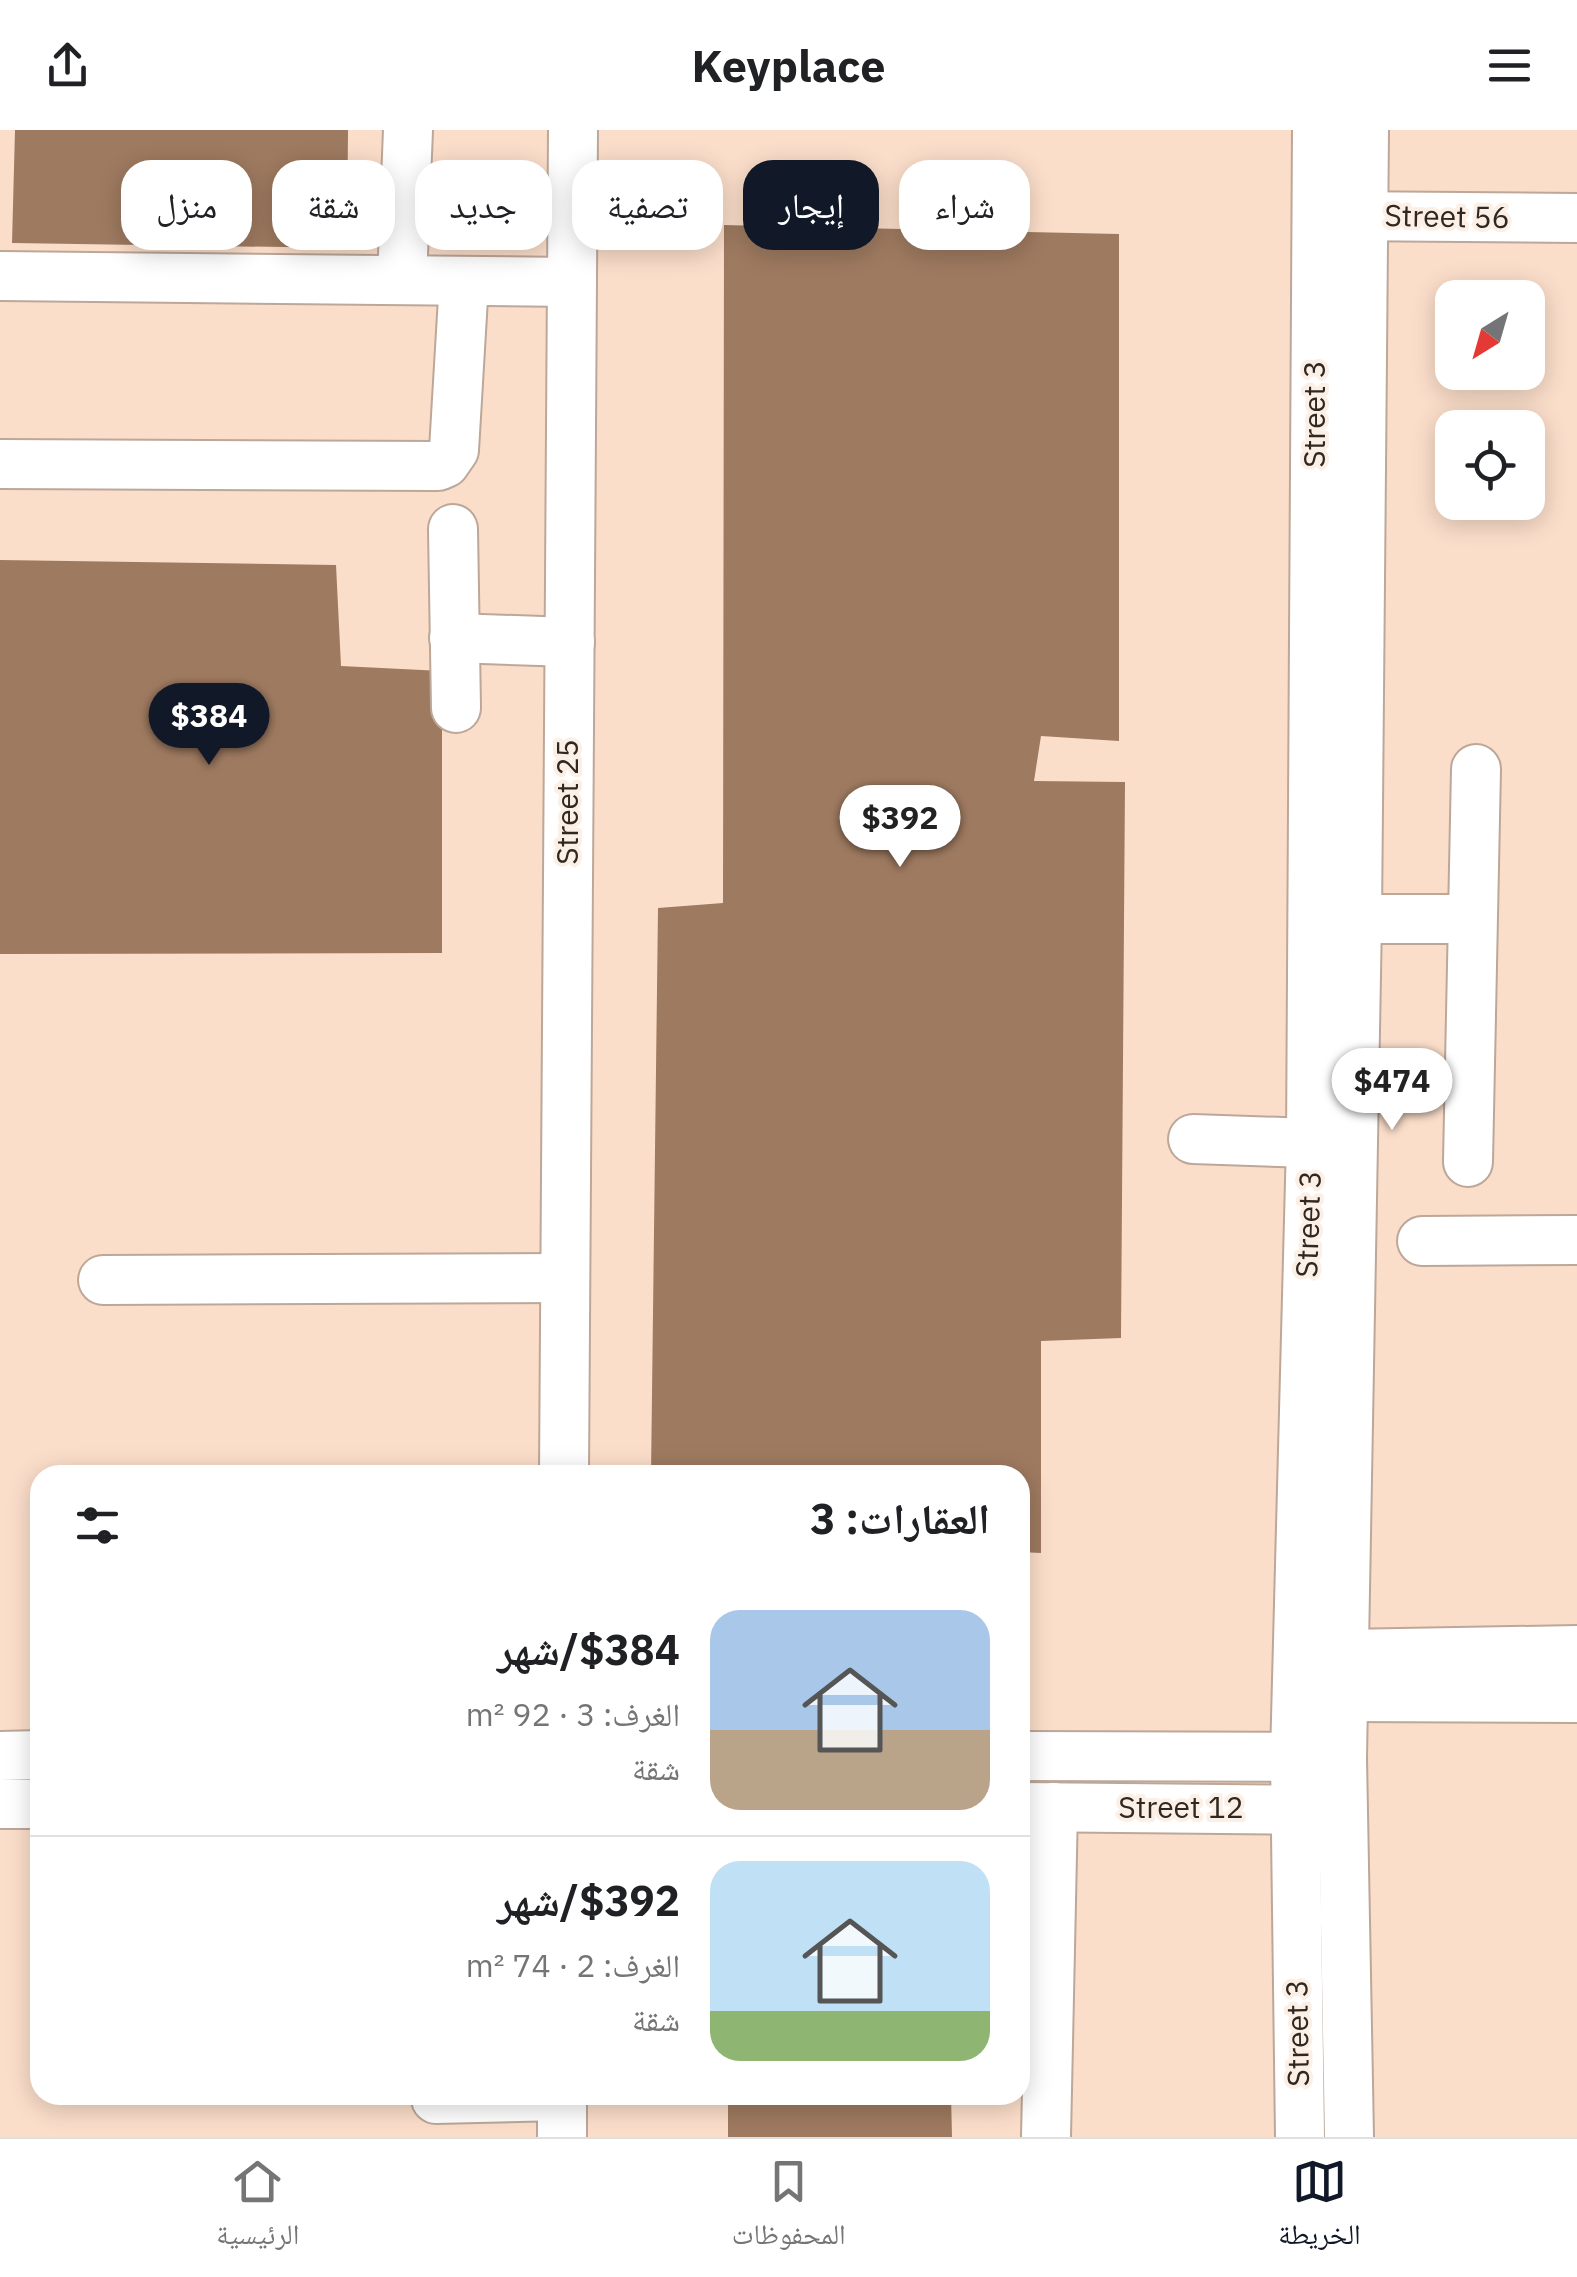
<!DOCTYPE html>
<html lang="ar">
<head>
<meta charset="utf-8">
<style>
	:root { --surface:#fff; --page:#f6f6f6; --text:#202124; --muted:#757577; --line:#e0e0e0; --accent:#111827 }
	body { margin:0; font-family:"IBM Plex Sans","Noto Naskh Arabic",sans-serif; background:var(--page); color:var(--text); direction:rtl; height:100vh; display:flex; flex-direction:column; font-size:38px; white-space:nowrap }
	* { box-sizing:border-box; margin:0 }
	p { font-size:32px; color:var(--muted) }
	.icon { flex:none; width:55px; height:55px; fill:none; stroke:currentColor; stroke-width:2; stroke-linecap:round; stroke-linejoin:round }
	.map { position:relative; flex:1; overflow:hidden; direction:ltr }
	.panel { position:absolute; left:30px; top:1335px; width:1000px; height:640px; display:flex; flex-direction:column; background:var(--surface); border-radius:30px; box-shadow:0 5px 25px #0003; direction:rtl }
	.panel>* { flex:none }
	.top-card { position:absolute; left:30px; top:30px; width:1000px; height:90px; direction:rtl; display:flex; gap:20px }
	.needle { width:65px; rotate:217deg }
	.fabs { position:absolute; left:1435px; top:150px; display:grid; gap:20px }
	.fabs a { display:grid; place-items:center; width:110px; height:110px; border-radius:20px; background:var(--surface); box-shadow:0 5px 25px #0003; font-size:50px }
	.price { position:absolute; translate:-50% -85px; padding:0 22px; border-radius:35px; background:#fff; color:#222; font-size:32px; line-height:65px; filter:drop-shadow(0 2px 5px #0008) }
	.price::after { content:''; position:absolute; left:50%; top:60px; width:30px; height:22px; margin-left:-15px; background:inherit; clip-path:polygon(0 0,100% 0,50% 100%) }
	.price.on { background:var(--accent); color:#fff }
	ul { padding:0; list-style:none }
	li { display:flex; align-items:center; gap:30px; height:250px; padding:0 40px }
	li+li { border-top:2px solid var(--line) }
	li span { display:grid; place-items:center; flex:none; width:280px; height:200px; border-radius:30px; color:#555 }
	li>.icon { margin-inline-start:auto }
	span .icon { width:120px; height:120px; fill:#fffc; stroke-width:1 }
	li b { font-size:42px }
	h2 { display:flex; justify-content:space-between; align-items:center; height:120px; padding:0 40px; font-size:42px }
	.chip { padding:0 35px; border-radius:30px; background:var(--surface); box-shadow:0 5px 25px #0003; font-size:35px; line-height:90px }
	.chip.on { background:var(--accent); color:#fff }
	header { display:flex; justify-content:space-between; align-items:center; height:130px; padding:0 40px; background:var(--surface); font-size:45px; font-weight:800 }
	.dock { display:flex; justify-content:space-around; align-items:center; height:140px; border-top:2px solid var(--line); background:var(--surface); font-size:28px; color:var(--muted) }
	.dock a { display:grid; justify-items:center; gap:5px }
	.dock .on { color:var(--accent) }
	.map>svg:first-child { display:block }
	.built { fill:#fbdeca; fill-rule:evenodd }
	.building { fill:#9e7a60 }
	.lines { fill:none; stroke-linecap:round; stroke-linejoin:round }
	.minor-casing { stroke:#bca799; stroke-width:52 }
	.minor { stroke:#fff; stroke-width:48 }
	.labels { text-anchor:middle; stroke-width:8; stroke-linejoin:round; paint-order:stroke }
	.street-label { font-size:30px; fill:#2f2721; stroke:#fcefe5 }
</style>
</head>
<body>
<header><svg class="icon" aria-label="menu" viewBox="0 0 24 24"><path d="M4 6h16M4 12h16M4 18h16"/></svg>Keyplace<svg class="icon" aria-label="share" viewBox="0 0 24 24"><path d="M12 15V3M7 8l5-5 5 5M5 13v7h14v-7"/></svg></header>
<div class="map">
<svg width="1577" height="2007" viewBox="0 0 1577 2007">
	<rect width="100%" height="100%" fill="#fcefe5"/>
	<path class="built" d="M0,0h1577v2007h-1577zM1452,168h76v74h-76zM1452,298h76v74h-76zM40,1345h980v620h-980z"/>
	<g class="building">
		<polygon points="15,0 348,0 347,118 12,113"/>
		<polygon points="724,95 1119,104 1119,611 1041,606 1034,651 1125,652 1121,1208 1041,1211 1041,1423 1020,1422 1020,1345 651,1345 658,778 723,773"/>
		<polygon points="0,430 336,435 341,536 442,541 442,823 0,824"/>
		<polygon points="728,1965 951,1965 952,2007 728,2007"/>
	</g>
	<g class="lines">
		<g class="minor-casing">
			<g id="minor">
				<polyline points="1336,86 1577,88"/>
				<polyline points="0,146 572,152"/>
				<polyline points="402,150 408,0"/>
				<polyline points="0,334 438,336 445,333 454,320 464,151"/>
				<polyline points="453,399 456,578"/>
				<polyline points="454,508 570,512"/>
				<polyline points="1357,789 1472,789"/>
				<polyline points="1193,1009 1340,1014"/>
				<polyline points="1468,1032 1476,639"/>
				<polyline points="1422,1111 1577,1110"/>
				<polyline points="103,1150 565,1148"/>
				<polyline points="564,1345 573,0"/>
				<polyline points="1344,1524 1577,1520"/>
				<polyline points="1343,1567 1577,1568"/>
				<polyline points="0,1626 40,1625"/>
				<polyline points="1020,1626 1324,1627"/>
				<polyline points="0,1674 40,1674"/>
				<polyline points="1020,1677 1326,1680"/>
				<polyline points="562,1965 562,2007"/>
				<polyline points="436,1969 562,1966"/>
				<polyline points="1046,2007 1053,1677"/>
				<polyline points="1300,2007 1295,1627 1311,1013 1317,0"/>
				<polyline points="1349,2007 1342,1628 1357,789 1364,0"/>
			</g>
		</g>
		<use href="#minor" class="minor"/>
	</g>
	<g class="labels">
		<g class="street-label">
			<text transform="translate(1447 87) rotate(1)" y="10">Street 56</text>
			<text transform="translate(1315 284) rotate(-90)" y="10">Street 3</text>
			<text transform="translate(568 672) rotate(-90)" y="10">Street 25</text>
			<text transform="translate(1309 1094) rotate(-88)" y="10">Street 3</text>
			<text x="1181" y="1688">Street 12</text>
			<text transform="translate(1298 1903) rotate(-91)" y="10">Street 3</text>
		</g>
	</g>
</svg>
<div class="fabs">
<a><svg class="needle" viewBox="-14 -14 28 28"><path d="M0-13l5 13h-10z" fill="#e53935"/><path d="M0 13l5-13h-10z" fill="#757577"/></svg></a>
<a><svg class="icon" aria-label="locate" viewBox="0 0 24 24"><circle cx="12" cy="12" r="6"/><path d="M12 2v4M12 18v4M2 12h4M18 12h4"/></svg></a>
</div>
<b class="price on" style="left:209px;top:638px">$384</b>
<b class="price" style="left:900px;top:740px">$392</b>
<b class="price" style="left:1392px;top:1003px">$474</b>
<div class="top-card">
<a class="chip">شراء</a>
<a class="chip on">إيجار</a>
<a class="chip">تصفية</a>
<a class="chip">جديد</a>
<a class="chip">شقة</a>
<a class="chip">منزل</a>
</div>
<section class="panel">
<h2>العقارات: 3<svg class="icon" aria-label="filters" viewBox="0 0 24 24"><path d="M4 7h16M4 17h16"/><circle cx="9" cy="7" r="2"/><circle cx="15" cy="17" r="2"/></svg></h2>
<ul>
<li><span style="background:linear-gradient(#a9c7e8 60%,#b9a48a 0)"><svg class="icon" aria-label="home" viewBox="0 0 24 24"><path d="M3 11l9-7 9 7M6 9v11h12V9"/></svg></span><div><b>$384/شهر</b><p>الغرف: 3 · 92 m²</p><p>شقة</p></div></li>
<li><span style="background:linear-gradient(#bfe0f5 75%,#8fb573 0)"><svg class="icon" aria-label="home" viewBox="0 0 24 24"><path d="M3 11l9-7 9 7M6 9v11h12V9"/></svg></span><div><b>$392/شهر</b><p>الغرف: 2 · 74 m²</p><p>شقة</p></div></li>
</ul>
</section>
</div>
<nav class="dock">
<a class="on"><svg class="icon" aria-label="map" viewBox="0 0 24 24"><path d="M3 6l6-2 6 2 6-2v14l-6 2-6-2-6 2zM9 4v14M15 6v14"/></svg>الخريطة</a>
<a><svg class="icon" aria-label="saved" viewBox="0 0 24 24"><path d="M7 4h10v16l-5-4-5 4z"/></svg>المحفوظات</a>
<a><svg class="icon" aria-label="home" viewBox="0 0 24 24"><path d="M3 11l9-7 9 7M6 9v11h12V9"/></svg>الرئيسية</a>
</nav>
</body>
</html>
